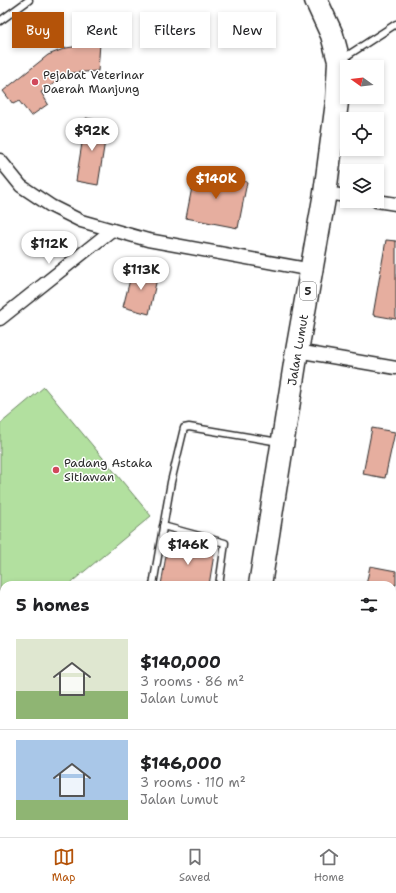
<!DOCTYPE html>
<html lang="en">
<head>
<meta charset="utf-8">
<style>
	:root { --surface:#fff; --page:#f6f6f6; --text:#202124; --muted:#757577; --line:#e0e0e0; --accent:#b45309 }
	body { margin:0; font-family:"Shantell Sans",sans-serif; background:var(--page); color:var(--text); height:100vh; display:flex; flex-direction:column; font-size:15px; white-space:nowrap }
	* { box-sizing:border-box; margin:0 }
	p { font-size:13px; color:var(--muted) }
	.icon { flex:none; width:22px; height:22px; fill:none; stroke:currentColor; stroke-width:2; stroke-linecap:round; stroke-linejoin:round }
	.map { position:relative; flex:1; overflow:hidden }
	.details { position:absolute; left:0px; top:581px; width:396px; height:256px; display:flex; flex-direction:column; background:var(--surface); border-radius:12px 12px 0 0; box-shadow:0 2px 6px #0003 }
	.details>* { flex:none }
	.guide { position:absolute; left:12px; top:12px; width:372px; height:36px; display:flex; gap:8px }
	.needle { width:26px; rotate:285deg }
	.fabs { position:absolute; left:340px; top:60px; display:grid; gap:8px }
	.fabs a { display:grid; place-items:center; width:44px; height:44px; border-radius:0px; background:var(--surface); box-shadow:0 2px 6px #0003; font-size:20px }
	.price { position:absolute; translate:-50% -34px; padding:0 9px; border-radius:14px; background:#fff; color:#222; font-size:13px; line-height:26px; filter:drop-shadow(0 1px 2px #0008) }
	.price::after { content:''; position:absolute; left:50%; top:24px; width:12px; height:9px; margin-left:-6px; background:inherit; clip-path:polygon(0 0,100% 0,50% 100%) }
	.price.current { background:var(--accent); color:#fff }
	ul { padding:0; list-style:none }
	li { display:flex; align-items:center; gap:12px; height:100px; padding:0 16px }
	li+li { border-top:1px solid var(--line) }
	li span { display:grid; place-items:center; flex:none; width:112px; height:80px; border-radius:0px; color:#555 }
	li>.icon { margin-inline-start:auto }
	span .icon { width:48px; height:48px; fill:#fffc; stroke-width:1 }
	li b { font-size:17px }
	h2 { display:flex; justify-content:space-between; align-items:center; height:48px; padding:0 16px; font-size:17px }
	.pill { padding:0 14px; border-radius:0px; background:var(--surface); box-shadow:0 2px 6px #0003; font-size:14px; line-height:36px }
	.pill.current { background:var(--accent); color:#fff }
	.dock { display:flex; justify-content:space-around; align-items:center; height:56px; border-top:1px solid var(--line); background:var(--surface); font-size:11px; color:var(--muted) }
	.dock a { display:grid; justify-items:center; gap:2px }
	.dock .current { color:var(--accent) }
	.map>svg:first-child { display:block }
	.built { fill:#f8e7e2 }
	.green { fill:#b2e09f; stroke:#6e8665 }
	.building { fill:#e6ae9f; stroke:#2b2b2b }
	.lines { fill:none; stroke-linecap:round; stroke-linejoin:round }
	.lane-casing { stroke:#2b2b2b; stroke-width:9 }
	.street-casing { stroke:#2b2b2b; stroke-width:15 }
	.highway-casing { stroke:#2b2b2b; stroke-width:25 }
	.lane { stroke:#fff; stroke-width:6 }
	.street { stroke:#fff; stroke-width:12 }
	.highway { stroke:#fff; stroke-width:22 }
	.poi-dot { fill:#d1495b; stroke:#fff; stroke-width:1.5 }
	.labels { text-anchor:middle; stroke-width:3; stroke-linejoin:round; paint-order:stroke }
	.shield { fill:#fff; stroke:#6b6b6b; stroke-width:1 }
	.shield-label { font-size:11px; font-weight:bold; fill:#2b2b2b }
	.poi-label { font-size:12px; fill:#2b2b2b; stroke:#fff; text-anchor:start }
	.street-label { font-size:12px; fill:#2b2b2b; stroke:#fff }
</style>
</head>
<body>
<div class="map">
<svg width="396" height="837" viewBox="0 0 396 837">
	<rect width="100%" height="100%" fill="#fff"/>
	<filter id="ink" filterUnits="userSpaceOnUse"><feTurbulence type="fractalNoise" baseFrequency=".025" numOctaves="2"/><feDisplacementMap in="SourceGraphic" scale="8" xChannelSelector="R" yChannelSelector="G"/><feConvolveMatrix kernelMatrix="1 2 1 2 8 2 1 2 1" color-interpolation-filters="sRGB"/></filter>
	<g filter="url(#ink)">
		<polygon class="built" points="392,799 396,799 396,837 10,837 168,833 392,833"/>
		<polygon class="green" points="44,387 151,516 68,585 4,585 4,638 0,641 0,424"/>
		<g class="building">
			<polygon points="100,43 98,71 70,73 41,92 48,104 31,116 19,101 13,104 3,91 48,55 66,48"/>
			<polygon points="86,118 108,122 98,185 76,181"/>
			<polygon points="195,172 247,182 238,228 186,218"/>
			<polygon points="386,240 396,241 396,319 373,315"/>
			<polygon points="133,268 158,274 149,314 123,307"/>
			<polygon points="372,428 395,432 385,478 363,474"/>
			<polygon points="168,544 215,548 209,585 161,585"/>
			<polygon points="370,566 396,571 396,585 366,585"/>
		</g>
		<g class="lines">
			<g class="lane-casing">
				<g id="lane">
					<polyline points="0,21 29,0"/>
					<polyline points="342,59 396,24"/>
					<polyline points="163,526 225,543 219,585"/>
					<polyline points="153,585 171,482 184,428 189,427 279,442"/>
					<polyline points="0,744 4,744"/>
					<polyline points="108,837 109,833"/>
					<polyline points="315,837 316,833"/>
					<polyline points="361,837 362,833"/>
				</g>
			</g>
			<g class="street-casing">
				<g id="street">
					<polyline points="0,160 21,186 51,206 81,221 148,240 312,270"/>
					<polyline points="325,193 347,196"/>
					<polyline points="377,201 396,204"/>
					<polyline points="0,319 112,230"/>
					<polyline points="297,351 396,368"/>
					<polyline points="392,816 396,817"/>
					<polyline points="0,830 4,829"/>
				</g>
			</g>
			<g class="highway-casing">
				<g id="highway">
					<polyline points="260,585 297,351 325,193 337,102 339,61 332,35 316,0"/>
					<polyline points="205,837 206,833"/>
					<polyline points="226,837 227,833"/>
				</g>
			</g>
			<use href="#lane" class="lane"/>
			<use href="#street" class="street"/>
			<use href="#highway" class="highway"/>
		</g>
	</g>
	<g class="poi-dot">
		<circle cx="35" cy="82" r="4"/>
		<circle cx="56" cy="470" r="4"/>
	</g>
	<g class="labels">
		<rect class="shield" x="300" y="282" width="16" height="18" rx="3"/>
		<g class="shield-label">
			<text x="308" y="295">5</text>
		</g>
		<g class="poi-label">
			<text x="43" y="79">Pejabat Veterinar<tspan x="43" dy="14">Daerah Manjung</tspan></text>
			<text x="64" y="467">Padang Astaka<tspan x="64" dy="14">Sitiawan</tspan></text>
		</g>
		<g class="street-label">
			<text transform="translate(298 350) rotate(-80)" y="4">Jalan Lumut</text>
		</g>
	</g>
</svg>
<div class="fabs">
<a><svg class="needle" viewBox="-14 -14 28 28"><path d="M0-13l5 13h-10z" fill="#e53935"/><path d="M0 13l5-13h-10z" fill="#757577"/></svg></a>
<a><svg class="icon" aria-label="locate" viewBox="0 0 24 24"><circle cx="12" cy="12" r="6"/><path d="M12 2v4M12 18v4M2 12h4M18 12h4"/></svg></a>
<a><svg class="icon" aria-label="layers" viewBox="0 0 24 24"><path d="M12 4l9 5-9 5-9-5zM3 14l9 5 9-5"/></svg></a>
</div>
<b class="price" style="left:92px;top:152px">$92K</b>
<b class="price current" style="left:216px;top:200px">$140K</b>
<b class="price" style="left:49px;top:265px">$112K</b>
<b class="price" style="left:141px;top:291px">$113K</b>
<b class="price" style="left:188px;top:566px">$146K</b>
<div class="guide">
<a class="pill current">Buy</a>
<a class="pill">Rent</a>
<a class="pill">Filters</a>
<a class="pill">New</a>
</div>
<section class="details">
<h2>5 homes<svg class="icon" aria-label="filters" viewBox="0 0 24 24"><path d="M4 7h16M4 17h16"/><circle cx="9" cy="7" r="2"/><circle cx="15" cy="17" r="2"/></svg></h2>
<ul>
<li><span style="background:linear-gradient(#dfe7d0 65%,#8fb573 0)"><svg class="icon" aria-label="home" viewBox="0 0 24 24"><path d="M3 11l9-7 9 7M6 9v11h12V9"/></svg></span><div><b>$140,000</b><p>3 rooms · 86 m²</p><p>Jalan Lumut</p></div></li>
<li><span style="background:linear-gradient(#a9c7e8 75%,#8fb573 0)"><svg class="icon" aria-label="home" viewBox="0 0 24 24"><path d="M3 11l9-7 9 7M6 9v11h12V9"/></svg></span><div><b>$146,000</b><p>3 rooms · 110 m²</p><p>Jalan Lumut</p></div></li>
</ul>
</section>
</div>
<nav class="dock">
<a class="current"><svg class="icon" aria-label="map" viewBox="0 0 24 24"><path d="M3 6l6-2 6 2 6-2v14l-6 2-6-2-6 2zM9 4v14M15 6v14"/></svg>Map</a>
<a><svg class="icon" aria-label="saved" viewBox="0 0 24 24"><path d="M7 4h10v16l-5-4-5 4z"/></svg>Saved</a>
<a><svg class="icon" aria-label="home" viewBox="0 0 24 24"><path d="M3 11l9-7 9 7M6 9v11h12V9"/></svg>Home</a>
</nav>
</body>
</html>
